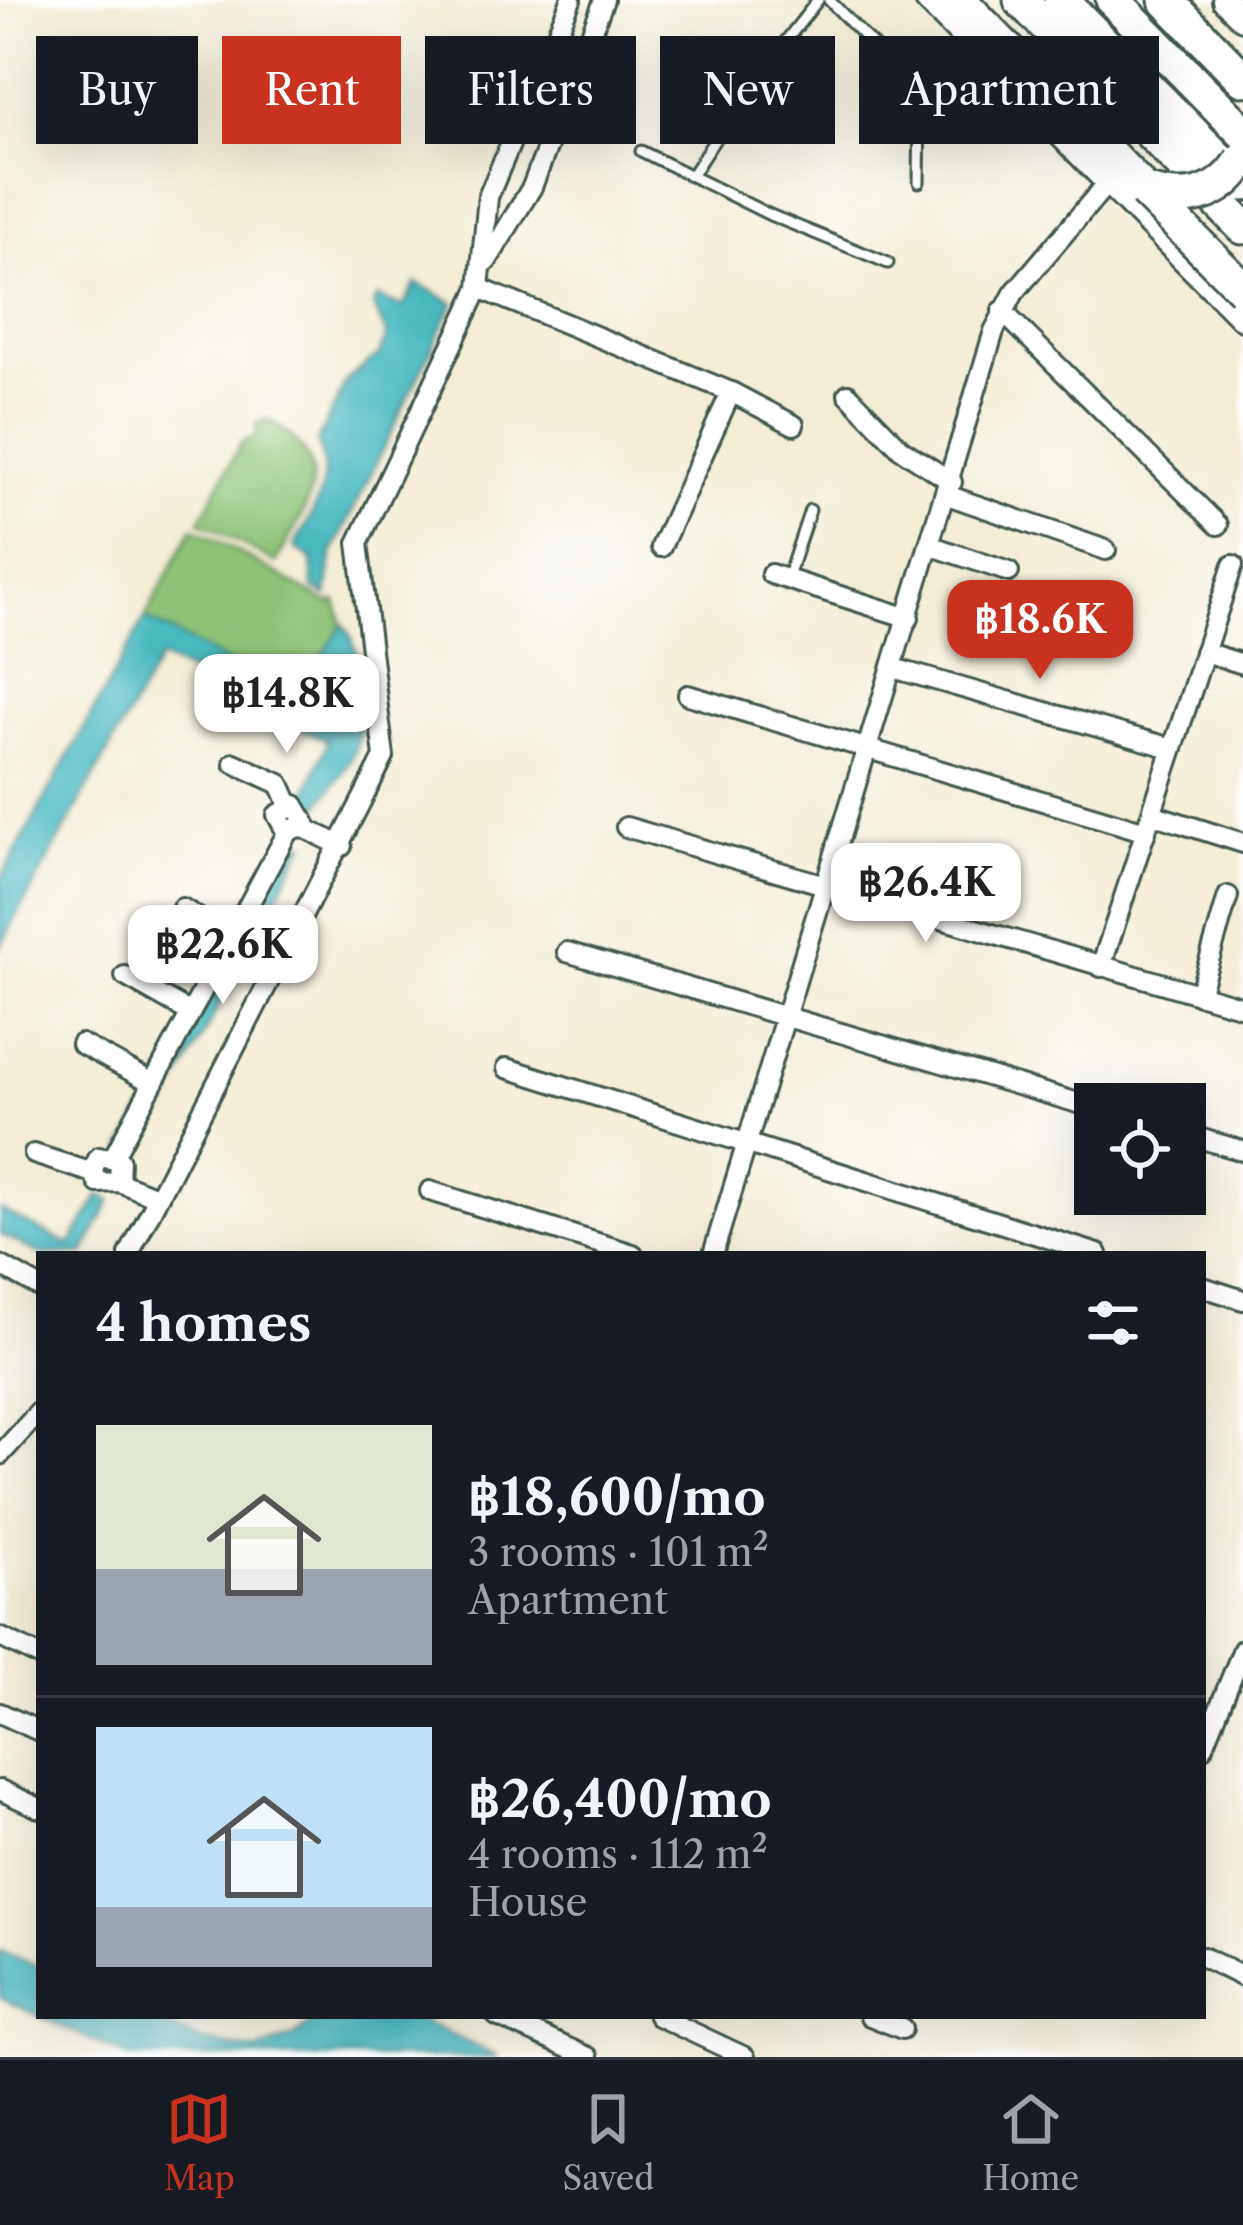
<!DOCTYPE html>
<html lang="en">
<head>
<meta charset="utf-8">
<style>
	:root { --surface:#171b24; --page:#20242c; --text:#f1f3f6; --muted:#9ea1a6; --line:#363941; --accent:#c8321e }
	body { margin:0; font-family:"Libre Caslon Text",serif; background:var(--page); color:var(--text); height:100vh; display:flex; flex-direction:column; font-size:45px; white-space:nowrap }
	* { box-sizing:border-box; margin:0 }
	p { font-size:39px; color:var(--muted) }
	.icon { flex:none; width:66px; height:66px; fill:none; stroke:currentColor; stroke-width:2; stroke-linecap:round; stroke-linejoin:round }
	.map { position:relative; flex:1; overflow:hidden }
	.panel { position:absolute; left:36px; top:1251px; width:1170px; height:768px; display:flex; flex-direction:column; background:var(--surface); border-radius:0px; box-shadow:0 12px 48px #0002 }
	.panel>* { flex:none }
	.top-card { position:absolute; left:36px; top:36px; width:1173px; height:108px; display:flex; gap:24px }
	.controls { position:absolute; left:1074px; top:1083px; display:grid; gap:24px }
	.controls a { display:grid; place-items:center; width:132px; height:132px; border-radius:0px; background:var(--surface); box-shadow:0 12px 48px #0002; font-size:60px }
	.price { position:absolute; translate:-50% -102px; padding:0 27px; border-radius:24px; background:#fff; color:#222; font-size:39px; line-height:78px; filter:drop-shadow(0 3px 6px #0008) }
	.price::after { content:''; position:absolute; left:50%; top:72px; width:36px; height:27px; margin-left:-18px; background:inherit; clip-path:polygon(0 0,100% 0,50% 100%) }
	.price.active { background:var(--accent); color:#fff }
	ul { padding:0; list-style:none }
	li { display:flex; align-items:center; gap:36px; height:300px; padding:0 60px }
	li+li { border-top:3px solid var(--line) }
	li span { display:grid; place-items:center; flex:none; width:336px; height:240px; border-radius:0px; color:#555 }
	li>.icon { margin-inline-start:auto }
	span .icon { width:144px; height:144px; fill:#fffc; stroke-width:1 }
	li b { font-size:51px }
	h2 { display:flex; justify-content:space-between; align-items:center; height:144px; padding:0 60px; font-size:51px }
	.chip { padding:0 42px; border-radius:0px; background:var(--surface); box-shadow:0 12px 48px #0002; font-size:42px; line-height:108px }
	.chip.active { background:var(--accent); color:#fff }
	.dock { display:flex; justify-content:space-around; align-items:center; height:168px; border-top:3px solid var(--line); background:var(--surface); font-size:33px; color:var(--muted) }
	.dock a { display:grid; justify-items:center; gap:6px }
	.dock .active { color:var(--accent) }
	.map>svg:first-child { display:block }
	.green { fill:#8ec376; stroke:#568055; stroke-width:3 }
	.water { fill:#4ab9c0; stroke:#347b7a; stroke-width:3 }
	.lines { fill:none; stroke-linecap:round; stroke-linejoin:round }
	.lane-casing { stroke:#3f574c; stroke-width:15 }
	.street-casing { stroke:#3f574c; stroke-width:24 }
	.secondary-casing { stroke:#3f574c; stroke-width:30 }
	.highway-casing { stroke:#3f574c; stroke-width:39 }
	.lane { stroke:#fff; stroke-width:9 }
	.street { stroke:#fff; stroke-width:18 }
	.secondary { stroke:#fff; stroke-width:24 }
	.highway { stroke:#fff; stroke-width:33 }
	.highway-bridge-casing { stroke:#3f574c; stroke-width:39; stroke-linecap:butt }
	.highway-bridge { stroke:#fff; stroke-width:33 }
</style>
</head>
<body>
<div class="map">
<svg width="1243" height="2057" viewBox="0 0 1243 2057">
	<rect width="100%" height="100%" fill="#fff"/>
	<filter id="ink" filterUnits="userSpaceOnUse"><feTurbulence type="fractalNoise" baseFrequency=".00833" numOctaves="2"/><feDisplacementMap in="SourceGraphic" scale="24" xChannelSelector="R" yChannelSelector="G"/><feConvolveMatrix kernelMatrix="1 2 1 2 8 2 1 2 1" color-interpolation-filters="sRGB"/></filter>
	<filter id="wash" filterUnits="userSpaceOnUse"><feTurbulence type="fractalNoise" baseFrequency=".004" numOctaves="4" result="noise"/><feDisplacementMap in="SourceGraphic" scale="48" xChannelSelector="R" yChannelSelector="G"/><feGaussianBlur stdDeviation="2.7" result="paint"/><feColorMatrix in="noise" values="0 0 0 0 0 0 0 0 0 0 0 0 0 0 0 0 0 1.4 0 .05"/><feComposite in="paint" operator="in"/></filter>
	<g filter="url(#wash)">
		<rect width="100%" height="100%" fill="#f3ecd6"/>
		<g class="green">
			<path d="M268,419c73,47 41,82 8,144l-76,-42 41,-78 16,-8 -1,-12z"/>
			<polygon points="193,527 328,603 336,601 343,624 320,660 328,687 322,700 304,704 145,618"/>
		</g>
		<g class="water">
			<path d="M416,283l38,20 -122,251 -5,42 -14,-8 -1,-29 -18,-12c19,-36 41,-64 23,-105l30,-62 32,-25 8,-20 -14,-30 4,-8 26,10z"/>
			<path d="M145,618l159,86 18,-5 6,-12 -8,-27 23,-36c22,27 23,87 14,119 -6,25 -31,51 -45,73l-7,-20 23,-55 -168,-83 -160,289v-67z"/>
			<polygon points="291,838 305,843 134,1167 127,1168 123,1148"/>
			<polygon points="100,1195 111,1201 84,1254 40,1254 0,1234 0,1210 70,1245"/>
			<polygon points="0,1950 39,1967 39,2016 146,2016 203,2042 257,2051 295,2036 320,2016 411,2016 499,2057 129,2057 0,1998"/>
		</g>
	</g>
	<g filter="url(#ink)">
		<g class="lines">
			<g class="lane-casing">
				<g id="lane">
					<polyline points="829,0 894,67 920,111 919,182"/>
					<polyline points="641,151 770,215 888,263"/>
					<polyline points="691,176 745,93 818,0"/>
					<polyline points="787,579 810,510"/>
				</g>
			</g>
			<g class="street-casing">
				<g id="street">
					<polyline points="487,261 532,187 604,0"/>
					<polyline points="479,288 731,392 794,425"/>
					<polyline points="1002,311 1218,525"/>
					<polyline points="848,394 901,449 952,482"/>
					<polyline points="947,495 1106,550"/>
					<polyline points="932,546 1009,572"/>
					<polyline points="661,547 731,392"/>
					<polyline points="771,574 909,618"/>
					<polyline points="1204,652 1243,664"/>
					<polyline points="893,668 1171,748"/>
					<polyline points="688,695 1146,832"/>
					<polyline points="234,763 280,784 289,804"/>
					<polyline points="1152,814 1243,843"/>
					<polyline points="302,827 342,846"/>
					<polyline points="626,827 1243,1007"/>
					<polyline points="182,908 214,928 226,944"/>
					<polyline points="567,952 1095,1108"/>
					<polyline points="1101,967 1233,565"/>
					<polyline points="125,976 189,1012"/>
					<polyline points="1199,995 1228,896"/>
					<polyline points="81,1044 153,1083"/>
					<polyline points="507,1068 1098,1254"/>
					<polyline points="1185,1134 1243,1151"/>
					<polyline points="34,1154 93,1173"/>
					<polyline points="114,1156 287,833 305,822 295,805 277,815 287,833"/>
					<polyline points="119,1182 120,1161 99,1157 92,1170 98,1183 119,1182 156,1197"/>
					<polyline points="430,1191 633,1254"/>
					<polyline points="129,1254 384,757 358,543 479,288 488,197 571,0"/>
					<polyline points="713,1254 994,331 1014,293 1108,182"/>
					<polyline points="0,1265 39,1287"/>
					<polyline points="1203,1287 1243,1300"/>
					<polyline points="0,1455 39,1412"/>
					<polyline points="0,1637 39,1656"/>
					<polyline points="0,1713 39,1731"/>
					<polyline points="1203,1748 1243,1649"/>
					<polyline points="0,1790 39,1808"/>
					<polyline points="1203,1957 1243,1977"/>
					<polyline points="497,2016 588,2057"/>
					<polyline points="658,2016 745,2057"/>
					<polyline points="870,2016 902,2029"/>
				</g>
			</g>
			<g class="secondary-casing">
				<g id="secondary">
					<polyline points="928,0 1243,318"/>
					<polyline points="1225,0 1243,18"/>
				</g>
			</g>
			<g class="highway-casing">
				<g id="highway">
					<polyline points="959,0 1145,191"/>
					<polyline points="1021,0 1243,227"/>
					<polyline points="1061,0 1243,184"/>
					<polyline points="1113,0 1243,132"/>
					<polyline points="1166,0 1243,79"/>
				</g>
			</g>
			<use href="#lane" class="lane"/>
			<use href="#street" class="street"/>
			<use href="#secondary" class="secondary"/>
			<use href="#highway" class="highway"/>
			<g class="highway-bridge-casing">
				<g id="highway-bridge">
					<polyline points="1145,191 1243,289"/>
					<path d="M1145,191c39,13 76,6 98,-32"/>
				</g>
			</g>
			<use href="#highway-bridge" class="highway-bridge"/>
		</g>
	</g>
</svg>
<div class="controls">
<a><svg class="icon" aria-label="locate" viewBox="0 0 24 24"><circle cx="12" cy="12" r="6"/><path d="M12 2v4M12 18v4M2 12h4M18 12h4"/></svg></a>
</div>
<b class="price active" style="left:1040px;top:682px">฿18.6K</b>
<b class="price" style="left:287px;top:756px">฿14.8K</b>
<b class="price" style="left:926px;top:945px">฿26.4K</b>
<b class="price" style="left:223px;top:1007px">฿22.6K</b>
<div class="top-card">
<a class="chip">Buy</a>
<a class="chip active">Rent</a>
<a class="chip">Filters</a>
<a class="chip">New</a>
<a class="chip">Apartment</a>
</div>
<section class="panel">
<h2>4 homes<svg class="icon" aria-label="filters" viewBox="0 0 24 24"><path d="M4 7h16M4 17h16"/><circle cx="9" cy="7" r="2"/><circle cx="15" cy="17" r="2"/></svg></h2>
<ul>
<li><span style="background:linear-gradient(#dfe7d0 60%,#9aa5b1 0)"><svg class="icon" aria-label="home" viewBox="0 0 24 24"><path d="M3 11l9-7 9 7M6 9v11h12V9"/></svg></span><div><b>฿18,600/mo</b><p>3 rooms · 101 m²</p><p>Apartment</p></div></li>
<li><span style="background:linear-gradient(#bfe0f5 75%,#9aa5b1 0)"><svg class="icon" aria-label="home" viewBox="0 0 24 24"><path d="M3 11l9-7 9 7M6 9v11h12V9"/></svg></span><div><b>฿26,400/mo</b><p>4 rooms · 112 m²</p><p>House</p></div></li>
</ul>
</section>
</div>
<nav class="dock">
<a class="active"><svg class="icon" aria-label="map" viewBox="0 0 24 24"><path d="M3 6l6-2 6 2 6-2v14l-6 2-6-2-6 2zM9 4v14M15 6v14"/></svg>Map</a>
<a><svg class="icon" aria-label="saved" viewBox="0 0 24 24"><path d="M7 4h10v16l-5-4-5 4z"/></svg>Saved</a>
<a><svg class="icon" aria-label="home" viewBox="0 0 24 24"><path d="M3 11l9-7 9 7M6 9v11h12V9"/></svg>Home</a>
</nav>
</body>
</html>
